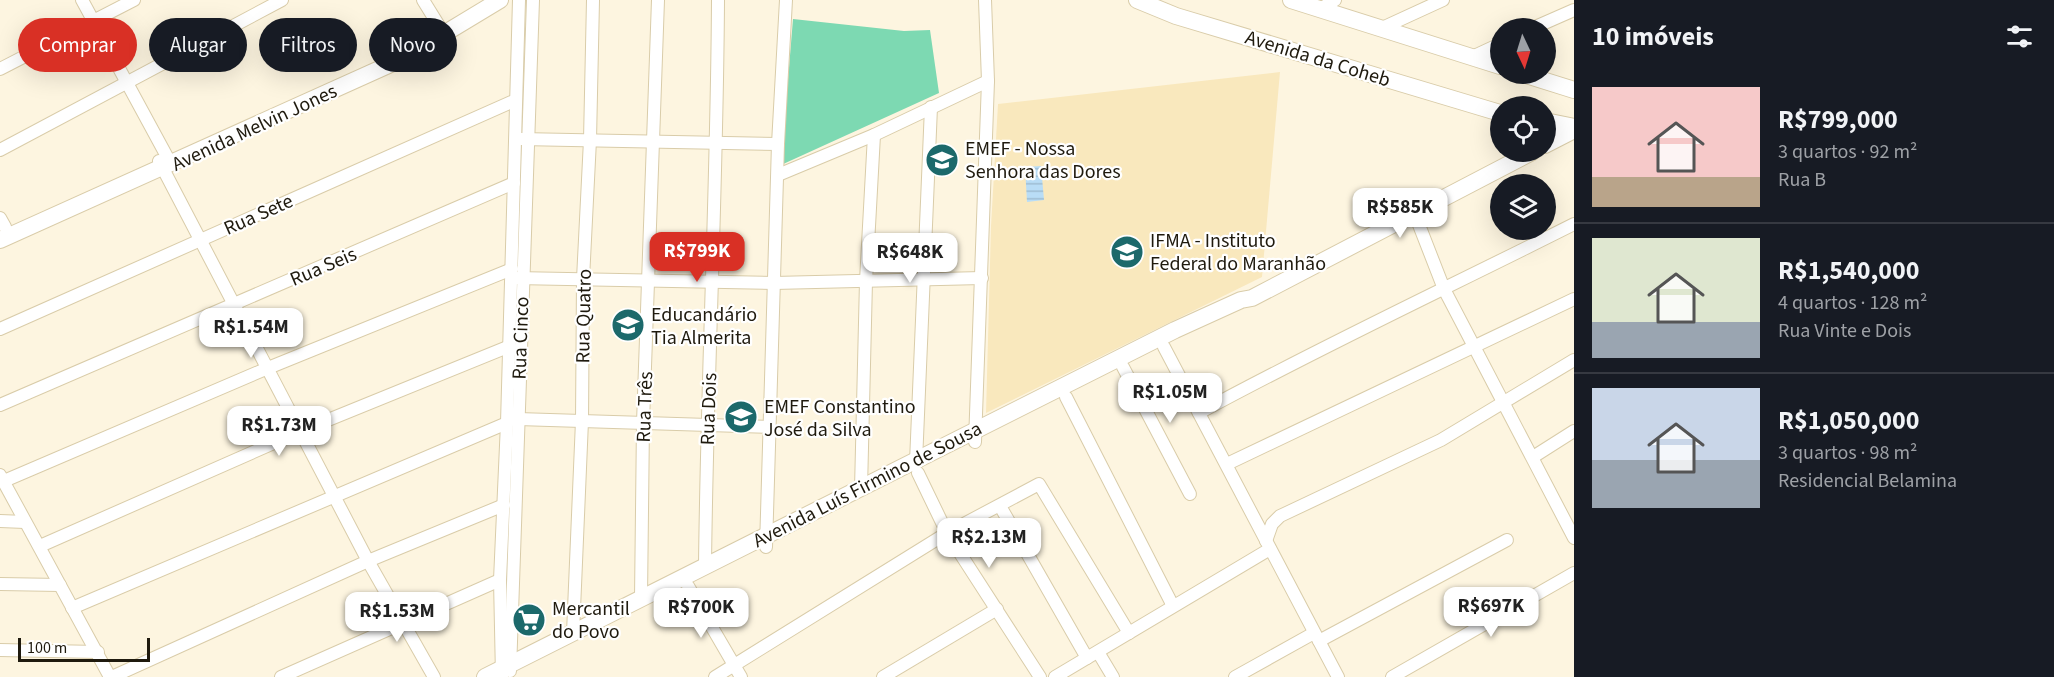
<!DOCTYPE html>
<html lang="pt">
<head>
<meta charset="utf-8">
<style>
	:root { --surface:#171b24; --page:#242831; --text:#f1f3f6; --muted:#9ea1a6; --line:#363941; --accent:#d93025 }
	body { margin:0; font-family:"Source Sans 3",sans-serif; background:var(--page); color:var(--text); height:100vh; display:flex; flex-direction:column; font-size:22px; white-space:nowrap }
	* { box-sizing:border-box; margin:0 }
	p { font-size:20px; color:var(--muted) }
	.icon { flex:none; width:33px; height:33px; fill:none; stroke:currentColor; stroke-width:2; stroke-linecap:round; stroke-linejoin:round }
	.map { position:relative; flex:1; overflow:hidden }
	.side { display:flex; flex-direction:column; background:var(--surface); width:480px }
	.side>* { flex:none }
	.top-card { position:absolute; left:18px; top:18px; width:570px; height:54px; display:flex; gap:12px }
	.needle { width:39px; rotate:176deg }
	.controls { position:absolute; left:1490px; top:18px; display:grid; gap:12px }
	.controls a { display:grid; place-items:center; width:66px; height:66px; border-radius:50%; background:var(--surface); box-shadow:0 6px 24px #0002; font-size:30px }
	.scale { position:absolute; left:18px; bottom:15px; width:132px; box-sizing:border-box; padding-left:6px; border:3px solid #1f1a0e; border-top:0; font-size:16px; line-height:21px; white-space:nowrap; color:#1f1a0e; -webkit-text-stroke:4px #fff; paint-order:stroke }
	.price { position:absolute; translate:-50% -51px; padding:0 14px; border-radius:12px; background:#fff; color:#222; font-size:20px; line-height:39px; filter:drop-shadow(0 2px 3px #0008) }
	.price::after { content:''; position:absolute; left:50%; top:36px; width:18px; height:14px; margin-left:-9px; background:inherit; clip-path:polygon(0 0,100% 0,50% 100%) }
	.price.active { background:var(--accent); color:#fff }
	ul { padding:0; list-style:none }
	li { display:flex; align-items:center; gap:18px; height:150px; padding:0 18px }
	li+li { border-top:2px solid var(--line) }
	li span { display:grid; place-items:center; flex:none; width:168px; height:120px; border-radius:0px; color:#555 }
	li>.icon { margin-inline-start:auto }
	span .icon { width:72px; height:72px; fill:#fffc; stroke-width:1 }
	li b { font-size:26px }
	h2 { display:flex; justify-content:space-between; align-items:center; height:72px; padding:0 18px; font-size:26px }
	.pill { padding:0 21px; border-radius:27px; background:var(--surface); box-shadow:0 6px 24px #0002; font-size:21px; line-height:54px }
	.pill.active { background:var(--accent); color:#fff }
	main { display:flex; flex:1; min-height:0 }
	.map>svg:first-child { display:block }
	.built { fill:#f9e8bd }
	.garden { fill:#7dd9b2 }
	.water { fill:url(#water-rules) }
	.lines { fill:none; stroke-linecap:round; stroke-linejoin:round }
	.minor-casing { stroke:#d9cca9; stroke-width:14 }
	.major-casing { stroke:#d9cca9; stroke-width:18 }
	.minor { stroke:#fff; stroke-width:12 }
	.major { stroke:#fff; stroke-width:16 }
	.labels { text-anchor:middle; stroke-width:4.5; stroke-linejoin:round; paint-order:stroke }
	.street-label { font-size:20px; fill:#1f1a0e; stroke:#fff }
	.poi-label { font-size:20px; fill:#1f1a0e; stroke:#fff; text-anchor:start }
</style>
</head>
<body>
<main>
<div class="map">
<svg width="1574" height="677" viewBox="0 0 1574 677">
	<defs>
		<pattern id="water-rules" width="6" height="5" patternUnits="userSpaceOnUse" patternTransform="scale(1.5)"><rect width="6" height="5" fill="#b9ddf6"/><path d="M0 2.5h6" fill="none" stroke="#9fbdd2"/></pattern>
	</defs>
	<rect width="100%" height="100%" fill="#fdf5e0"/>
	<polygon class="built" points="1280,72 1262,277 986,413 991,226 998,104"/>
	<polygon class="garden" points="793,19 904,31 930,30 939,93 781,165"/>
	<polygon class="water" points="1041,166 1044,200 1027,202 1025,167"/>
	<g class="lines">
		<g class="minor-casing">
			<g id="minor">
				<polyline points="82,0 171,164"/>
				<polyline points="423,0 444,34"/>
				<polyline points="1320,9 1335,0"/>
				<polyline points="1382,28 1443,0"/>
				<polyline points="1533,28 1574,10"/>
				<polyline points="1472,57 1500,44"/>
				<polyline points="0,69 134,0"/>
				<polyline points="520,139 778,144"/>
				<polyline points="0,150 282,0"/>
				<polyline points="159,161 368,561 434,677"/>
				<polyline points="778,175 874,135 988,81"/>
				<polyline points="1414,212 1444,289 1574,538"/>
				<polyline points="0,218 5,227"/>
				<polyline points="515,278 774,283 982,278"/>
				<polyline points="0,329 516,100"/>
				<polyline points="1164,347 1338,677"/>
				<polyline points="1123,367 1190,494"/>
				<polyline points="1066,397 1173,606"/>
				<polyline points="0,405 514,183"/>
				<path d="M1199,413c123,-67 250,-126 375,-189"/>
				<polyline points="518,419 769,427"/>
				<polyline points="975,442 988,81 985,0"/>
				<polyline points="1533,457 1574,431"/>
				<polyline points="916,462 931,107"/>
				<polyline points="1227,464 1574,299"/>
				<polyline points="918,473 947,533 1040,677"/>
				<polyline points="0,475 110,677"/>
				<polyline points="4,481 268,368 512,269"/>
				<polyline points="861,489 866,281 874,135"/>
				<polyline points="1000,506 1087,658"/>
				<polyline points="0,521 25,522"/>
				<polyline points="1266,541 1272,524 1280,516 1441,440 1574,360"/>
				<polyline points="40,546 301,431 510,346"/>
				<polyline points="766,547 778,144 786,0"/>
				<path d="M705,566c2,-189 12,-377 13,-566"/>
				<polyline points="0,584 60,585"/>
				<polyline points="688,586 741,677"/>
				<polyline points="641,598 643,423 658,0"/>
				<polyline points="72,608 507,423"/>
				<polyline points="573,633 582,421 583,279 590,140 593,0"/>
				<polyline points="1319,641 1507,540"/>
				<polyline points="0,650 98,652"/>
				<polyline points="1098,652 1113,677"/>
				<polyline points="510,671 533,0"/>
				<polyline points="502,676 500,580 507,423 519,0"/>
				<polyline points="112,677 368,561 504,505"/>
				<polyline points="281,677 500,580"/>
				<polyline points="715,677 947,533 1039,484 1129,633"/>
				<polyline points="883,677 997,609"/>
				<polyline points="1055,677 1270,549"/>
				<polyline points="1235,677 1314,633"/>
				<polyline points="1392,677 1574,573"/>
			</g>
		</g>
		<g class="major-casing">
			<g id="major">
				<polyline points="1137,0 1176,16 1500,113"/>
				<polyline points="1291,0 1500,66"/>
				<polyline points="1523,74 1574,90"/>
				<polyline points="1545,121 1574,127"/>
				<polyline points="1545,145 1574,130"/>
				<polyline points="0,240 404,58 500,0"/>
				<polyline points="485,677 1175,330 1241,300 1252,298 1532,152"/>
			</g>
		</g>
		<use href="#minor" class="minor"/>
		<use href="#major" class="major"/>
	</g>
	<defs>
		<g id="school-disc" transform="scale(1.725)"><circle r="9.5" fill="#1c696b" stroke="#fff"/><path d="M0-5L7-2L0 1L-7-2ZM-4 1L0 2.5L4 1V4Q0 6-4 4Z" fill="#fff"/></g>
		<g id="university-disc" transform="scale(1.725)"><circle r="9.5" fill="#1c696b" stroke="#fff"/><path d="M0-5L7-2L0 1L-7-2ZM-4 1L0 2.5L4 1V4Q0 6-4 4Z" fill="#fff"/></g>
		<g id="supermarket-disc" transform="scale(1.725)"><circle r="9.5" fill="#1c696b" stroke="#fff"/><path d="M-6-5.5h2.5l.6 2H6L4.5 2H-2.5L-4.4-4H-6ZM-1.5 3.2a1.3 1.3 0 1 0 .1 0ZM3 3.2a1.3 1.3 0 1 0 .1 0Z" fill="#fff"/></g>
	</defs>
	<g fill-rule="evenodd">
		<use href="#school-disc" x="942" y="160"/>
		<use href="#university-disc" x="1127" y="252"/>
		<use href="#school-disc" x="628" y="325"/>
		<use href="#school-disc" x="741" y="417"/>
		<use href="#supermarket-disc" x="529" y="620"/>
	</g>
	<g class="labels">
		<g class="street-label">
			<text transform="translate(1318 58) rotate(17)" y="7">Avenida da Coheb</text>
			<text transform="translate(254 127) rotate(-25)" y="7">Avenida Melvin Jones</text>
			<text transform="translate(258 214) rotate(-24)" y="7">Rua Sete</text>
			<text transform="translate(323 266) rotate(-23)" y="7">Rua Seis</text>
			<text transform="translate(583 316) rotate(-89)" y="7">Rua Quatro</text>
			<text transform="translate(520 338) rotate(-88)" y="7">Rua Cinco</text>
			<text transform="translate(644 407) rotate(-88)" y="7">Rua Três</text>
			<text transform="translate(708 409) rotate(-88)" y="7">Rua Dois</text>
			<text transform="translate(867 484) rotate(-27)" y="7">Avenida Luís Firmino de Sousa</text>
		</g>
		<g class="poi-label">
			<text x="965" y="155">EMEF - Nossa<tspan x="965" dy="23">Senhora das Dores</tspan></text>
			<text x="1150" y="247">IFMA - Instituto<tspan x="1150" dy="23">Federal do Maranhão</tspan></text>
			<text x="651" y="321">Educandário<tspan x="651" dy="23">Tia Almerita</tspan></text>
			<text x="764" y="413">EMEF Constantino<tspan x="764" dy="23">José da Silva</tspan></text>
			<text x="552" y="615">Mercantil<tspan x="552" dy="23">do Povo</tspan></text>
		</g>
	</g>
</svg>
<div class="controls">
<a><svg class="needle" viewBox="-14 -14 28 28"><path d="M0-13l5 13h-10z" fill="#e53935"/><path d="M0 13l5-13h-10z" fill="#9ea1a6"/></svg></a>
<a><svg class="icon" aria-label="locate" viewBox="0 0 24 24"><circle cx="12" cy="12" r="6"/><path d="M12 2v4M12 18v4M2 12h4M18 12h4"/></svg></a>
<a><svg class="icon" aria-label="layers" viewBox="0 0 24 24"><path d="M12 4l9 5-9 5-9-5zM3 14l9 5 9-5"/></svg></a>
</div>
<div class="scale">100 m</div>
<b class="price" style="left:1400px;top:239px">R$585K</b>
<b class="price active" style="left:697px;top:283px">R$799K</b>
<b class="price" style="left:910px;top:284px">R$648K</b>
<b class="price" style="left:251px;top:359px">R$1.54M</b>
<b class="price" style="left:1170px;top:424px">R$1.05M</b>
<b class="price" style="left:279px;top:457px">R$1.73M</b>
<b class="price" style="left:989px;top:569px">R$2.13M</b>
<b class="price" style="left:1491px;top:638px">R$697K</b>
<b class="price" style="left:701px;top:639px">R$700K</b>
<b class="price" style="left:397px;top:643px">R$1.53M</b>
<div class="top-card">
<a class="pill active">Comprar</a>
<a class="pill">Alugar</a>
<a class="pill">Filtros</a>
<a class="pill">Novo</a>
</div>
</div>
<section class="side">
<h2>10 imóveis<svg class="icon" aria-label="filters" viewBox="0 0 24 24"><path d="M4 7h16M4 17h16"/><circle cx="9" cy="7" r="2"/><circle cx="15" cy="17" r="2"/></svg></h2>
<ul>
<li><span style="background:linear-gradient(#f6c9c9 75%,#b9a48a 0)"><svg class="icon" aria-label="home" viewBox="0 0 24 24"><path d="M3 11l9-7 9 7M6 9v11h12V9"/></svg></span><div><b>R$799,000</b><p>3 quartos · 92 m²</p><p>Rua B</p></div></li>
<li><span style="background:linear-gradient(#dfe7d0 70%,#9aa5b1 0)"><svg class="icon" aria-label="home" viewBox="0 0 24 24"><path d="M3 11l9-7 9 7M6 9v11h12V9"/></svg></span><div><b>R$1,540,000</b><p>4 quartos · 128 m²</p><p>Rua Vinte e Dois</p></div></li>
<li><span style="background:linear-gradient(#c9d6e8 60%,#9aa5b1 0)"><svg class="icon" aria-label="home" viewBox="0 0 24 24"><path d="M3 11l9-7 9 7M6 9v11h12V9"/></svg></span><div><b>R$1,050,000</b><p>3 quartos · 98 m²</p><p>Residencial Belamina</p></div></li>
</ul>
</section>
</main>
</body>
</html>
